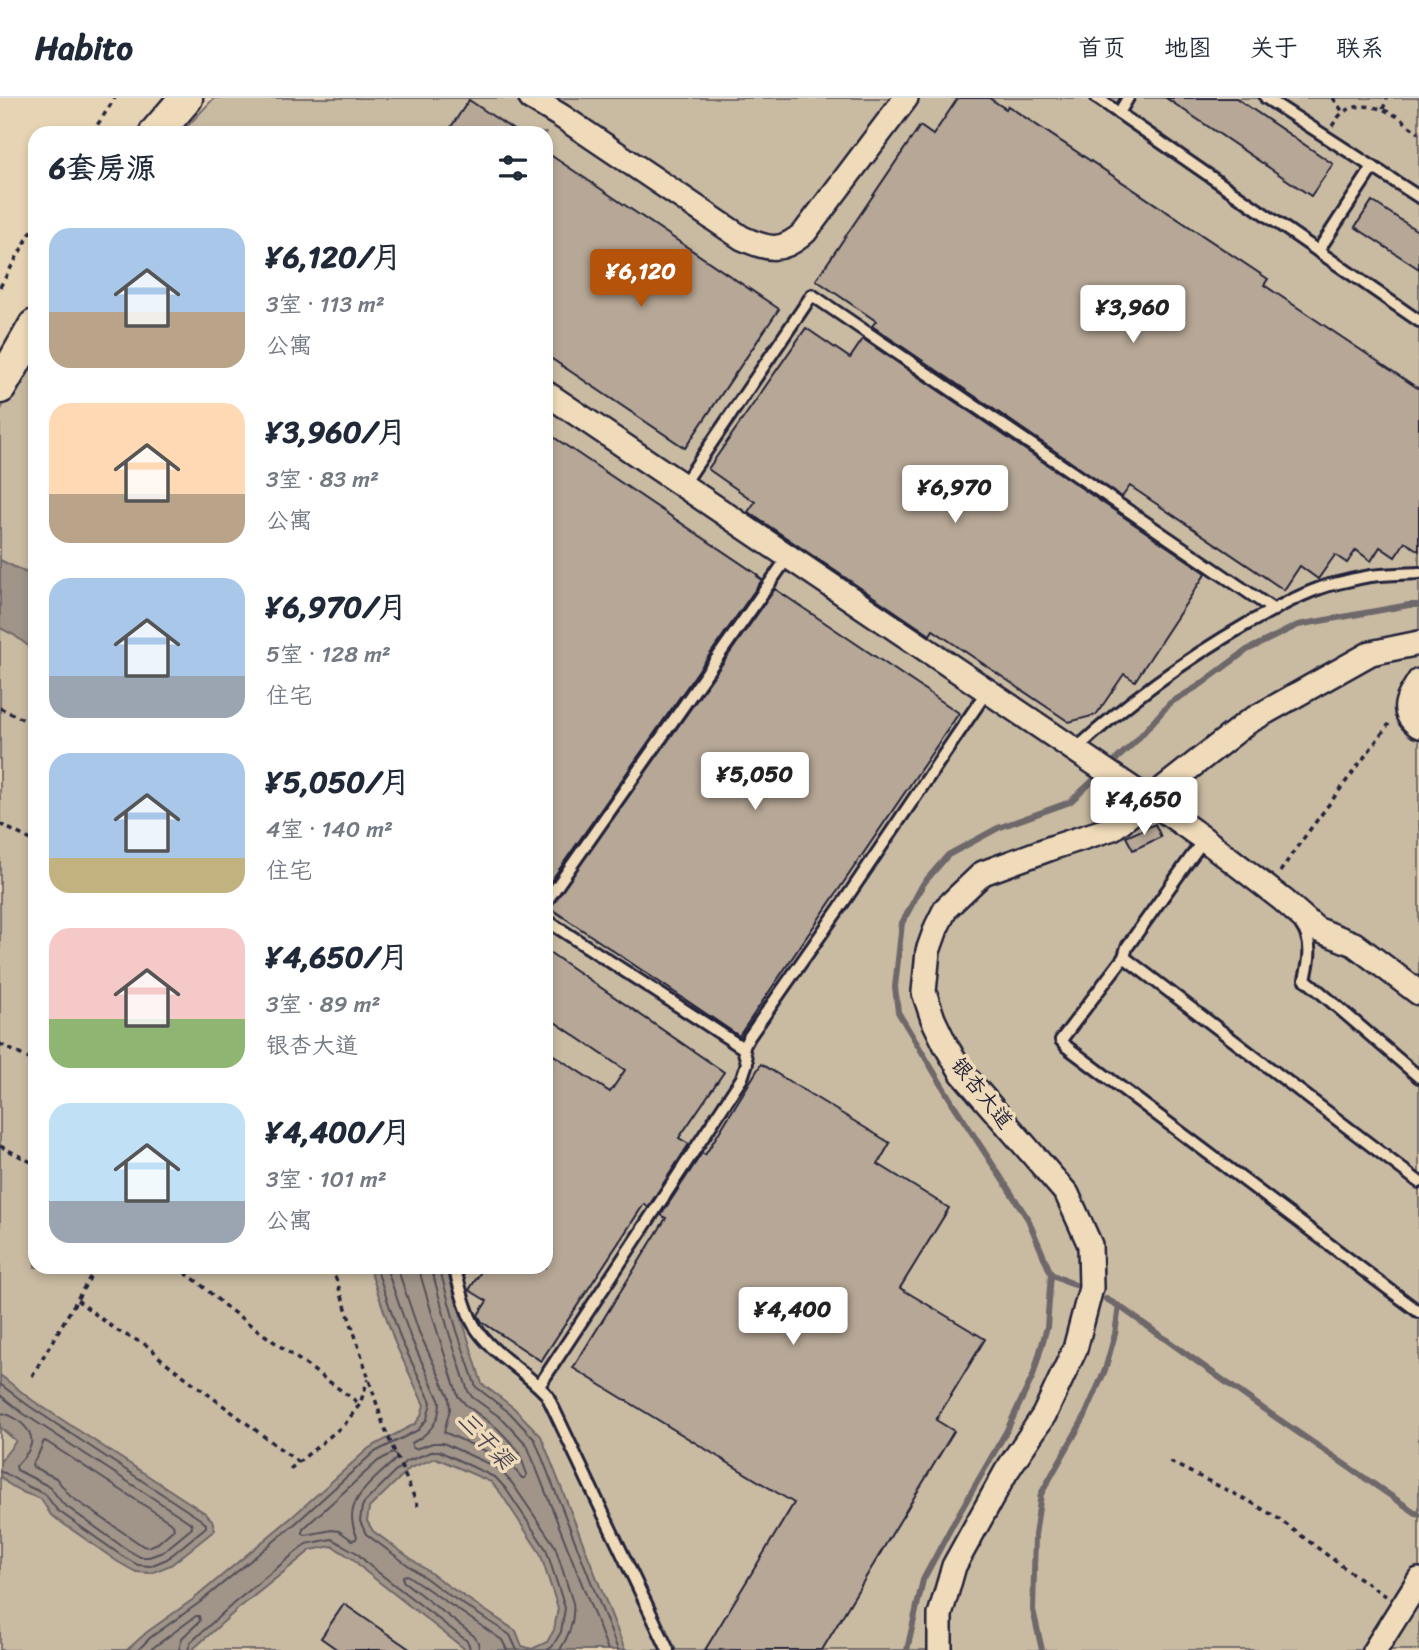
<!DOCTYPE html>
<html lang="zh">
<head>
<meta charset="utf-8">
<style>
	:root { --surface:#fff; --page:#f6f6f7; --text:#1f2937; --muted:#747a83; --line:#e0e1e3; --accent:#b45309 }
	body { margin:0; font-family:Sriracha,"LXGW WenKai TC",sans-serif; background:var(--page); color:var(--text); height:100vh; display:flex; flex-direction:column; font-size:26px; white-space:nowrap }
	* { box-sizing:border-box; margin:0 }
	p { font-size:23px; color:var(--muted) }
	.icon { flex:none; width:38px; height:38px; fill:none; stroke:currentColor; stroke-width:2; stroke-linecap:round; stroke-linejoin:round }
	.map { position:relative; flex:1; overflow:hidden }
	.drawer { position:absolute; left:28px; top:28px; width:525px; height:1148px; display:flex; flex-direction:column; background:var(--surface); border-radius:21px; box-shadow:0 4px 10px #0003 }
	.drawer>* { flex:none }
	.price { position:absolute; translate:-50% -60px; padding:0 16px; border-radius:7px; background:#fff; color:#222; font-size:23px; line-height:46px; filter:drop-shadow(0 2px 4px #0008) }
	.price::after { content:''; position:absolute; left:50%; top:42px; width:21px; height:16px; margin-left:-10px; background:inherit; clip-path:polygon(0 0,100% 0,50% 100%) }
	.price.current { background:var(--accent); color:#fff }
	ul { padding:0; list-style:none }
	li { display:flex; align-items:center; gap:21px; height:175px; padding:0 21px }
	li span { display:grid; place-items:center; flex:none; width:196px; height:140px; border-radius:21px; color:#555 }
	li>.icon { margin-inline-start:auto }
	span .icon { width:84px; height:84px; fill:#fffc; stroke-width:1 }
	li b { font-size:30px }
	h2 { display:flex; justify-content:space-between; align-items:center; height:84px; padding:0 21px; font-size:30px }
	header { display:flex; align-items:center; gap:42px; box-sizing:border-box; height:98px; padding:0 35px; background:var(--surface); border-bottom:2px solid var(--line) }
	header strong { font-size:33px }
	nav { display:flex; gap:38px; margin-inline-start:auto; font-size:24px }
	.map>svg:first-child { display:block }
	.green { fill:#c9baa2; stroke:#766e6e; stroke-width:2 }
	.water { fill:#a19589; stroke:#6e676a; stroke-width:2; fill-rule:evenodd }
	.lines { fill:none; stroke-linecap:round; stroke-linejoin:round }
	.shore { stroke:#55505a; stroke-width:2 }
	.stream { stroke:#6e676a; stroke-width:6 }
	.building { fill:#b6a796; stroke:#22223b; stroke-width:2 }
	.lane-casing { stroke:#22223b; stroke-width:16 }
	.street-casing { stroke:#22223b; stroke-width:28 }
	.secondary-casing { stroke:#22223b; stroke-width:37 }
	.path { stroke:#22223b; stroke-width:3.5; stroke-dasharray:5 5; stroke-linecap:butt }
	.lane { stroke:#efdbb9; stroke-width:10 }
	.street { stroke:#efdbb9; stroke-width:23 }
	.secondary { stroke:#efdbb9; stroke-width:32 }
	.labels { text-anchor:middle; stroke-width:7; stroke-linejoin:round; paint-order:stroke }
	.street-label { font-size:21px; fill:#22223b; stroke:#efdbb9 }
	.water-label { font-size:23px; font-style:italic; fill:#484452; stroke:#efdbb9 }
</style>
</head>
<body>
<header>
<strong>Habito</strong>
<nav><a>首页</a><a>地图</a><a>关于</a><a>联系</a></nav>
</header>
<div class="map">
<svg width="1419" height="1552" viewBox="0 0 1419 1552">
	<rect width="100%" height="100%" fill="#e7d4b4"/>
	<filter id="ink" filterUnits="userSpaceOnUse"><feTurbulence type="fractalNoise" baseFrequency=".0143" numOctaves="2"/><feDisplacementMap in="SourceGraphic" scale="14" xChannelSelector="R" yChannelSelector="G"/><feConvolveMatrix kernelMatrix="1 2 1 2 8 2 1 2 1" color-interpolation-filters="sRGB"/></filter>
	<g filter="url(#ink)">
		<polygon class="green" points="214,0 1419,0 1419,1552 0,1552 0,313 35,252 35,1169 546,1169 546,35 181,35"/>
		<g class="water">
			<polygon points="0,462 35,479 35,553 14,537 0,530"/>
			<path d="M369,1169h77l36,117 32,24 27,28 84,214h-159l-101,-79 -12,-12 -21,-13 -21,4 -72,58 -47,42h-65l20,-18 48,-34 97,-81 77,-69 46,-24 6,-8 3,-11 -29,-62zM436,1360l55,24 9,10 40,61 18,55 -4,22 -7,12 -15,7 -10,-3 -6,-15 -69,-46 -74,-54 -6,-10 2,-13 41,-40z"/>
			<polygon points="0,1277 32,1302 205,1415 212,1422 215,1432 171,1467 151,1475 136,1474 118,1464 51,1417 41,1401 22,1394 7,1385 0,1378 0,1364 16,1343 0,1329"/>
		</g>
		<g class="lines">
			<g class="shore">
				<path d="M386,1169l24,69 30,66c0,20 -11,32 -28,41v4l3,2 18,-6h10l55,25 14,15 43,63 18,57c2,17 -4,33 -13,47"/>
				<polyline points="397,1169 419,1234 449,1299 450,1311 444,1334 503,1361 510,1366 522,1380 525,1380 527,1376 518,1352 497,1330 466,1307 458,1298 439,1239 421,1179 420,1169"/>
				<polyline points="431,1169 449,1235 468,1293 472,1299 504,1322 527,1347 608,1552"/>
				<polyline points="439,1169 457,1233 476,1289 510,1315 535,1342 618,1552"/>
				<polyline points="0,1286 29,1308 200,1421 206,1426 206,1429 167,1461 150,1468 138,1467 122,1458 57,1412 45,1396 25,1387 5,1375 0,1374"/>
				<path d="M0,1297l24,19 167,109 1,5 -29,24 -14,5h-9l-14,-8 -63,-45 -13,-17 -33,-17 -1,-4c5,-6 12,-12 14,-19 7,-16 -16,-33 -30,-34"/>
				<polygon points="44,1343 47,1344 173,1426 174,1431 158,1445 148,1449 143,1448 70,1398 56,1380 33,1369 32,1366 38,1357"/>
				<path d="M393,1355l3,2v4c-22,22 -57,42 -39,77l-1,3 -4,1 -13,-9 -7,-1 -26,5 -3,-1v-5l75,-68z"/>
				<polyline points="138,1552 151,1539 199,1505 296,1425 373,1355 418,1332 427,1321 431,1304 401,1242 376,1169"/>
				<polyline points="150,1552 196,1518 199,1518 200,1523 182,1540 179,1552"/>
				<polyline points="188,1552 191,1544 234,1505 306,1446 332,1441 357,1455 370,1468 467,1543 469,1547 470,1552"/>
				<polyline points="479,1552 478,1544 474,1538 403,1483 403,1478 407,1477 502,1542 507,1552"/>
				<polyline points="517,1552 510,1537 443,1493 366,1436 360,1423 362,1409 364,1405 405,1364 434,1353 439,1353 496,1380 506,1391 546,1451 565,1510 561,1534 552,1549 547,1552"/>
			</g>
			<g class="stream">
				<polyline points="1108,669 1135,644 1170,605 1200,587 1247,552 1298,527 1409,507 1419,507"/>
				<polyline points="1051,1176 1075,1187"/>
				<polyline points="1106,1201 1119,1208 1265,1312 1419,1417"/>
				<polyline points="907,1552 923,1482 953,1426 1006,1334 1033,1278 1047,1229 1051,1176 1028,1121 952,1004 898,914 895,889 902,825 923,786 948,757 998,730 1070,704 1100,676"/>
				<polyline points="1042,1552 1033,1512 1035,1437 1041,1396 1084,1320 1105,1272 1115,1236 1119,1208"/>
			</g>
		</g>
		<g class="building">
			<polygon points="958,0 989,0 1006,11 1008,8 1268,181 1264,187 1419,291 1419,453 1405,444 1395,459 1380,449 1371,463 1356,452 1347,465 1335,457 1318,481 1300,468 1284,492 1130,388 1122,399 872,228 876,223 816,182 920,28 933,37"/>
			<polygon points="1166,0 1236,0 1333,66 1311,98"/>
			<polygon points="469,2 518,35 447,35"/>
			<polygon points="546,54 779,211 685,350 546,257"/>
			<polygon points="1372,103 1419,134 1419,171 1355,129"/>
			<polygon points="806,230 850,260 863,241 1206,475 1135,583 1124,576 1096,617 1069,624 933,532 930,537 748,414 755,404 708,371"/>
			<polygon points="546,334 758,477 757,478 762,482 546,790"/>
			<polygon points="775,491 959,615 739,938 550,810"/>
			<polygon points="1155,726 1161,739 1133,752 1126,739"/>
			<polygon points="546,852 724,974 679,1040 689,1046 648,1109 644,1106 541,1263 482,1224 478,1217 487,1203 469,1192 484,1169 546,1169 546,952 610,994 625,972 546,918"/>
			<polygon points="761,966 890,1045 878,1066 949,1110 900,1190 985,1241 936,1322 954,1333 822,1552 705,1552 794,1405 573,1270 666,1120 661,1117 702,1055 705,1057"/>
			<polygon points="344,1506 411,1552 338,1552 321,1540"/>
		</g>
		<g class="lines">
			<g class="lane-casing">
				<g id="lane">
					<polyline points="1097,0 1419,223"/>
					<polyline points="1266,0 1419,99"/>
					<polyline points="1119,15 1128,0"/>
					<polyline points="1318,153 1373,69"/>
					<polyline points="683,387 812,197 1274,512"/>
					<path d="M1075,652c54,-50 108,-89 172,-126 26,-14 53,-30 82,-39 14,-3 28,-7 42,-9 16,-2 32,-2 48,-3"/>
					<polyline points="1204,741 1127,849 1124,859 1419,1084"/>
					<polyline points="546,804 788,459"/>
					<polyline points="546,822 743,950"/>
					<path d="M1301,827c12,16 9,35 4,54l114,98"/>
					<polyline points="1124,859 1061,942 1067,949 1419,1214"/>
					<path d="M454,1169c6,19 10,41 20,58 17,29 51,45 73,70l121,255"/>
					<polyline points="539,1288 742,980 747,965 743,950 749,939 843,805 987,593"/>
				</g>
			</g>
			<g class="street-casing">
				<g id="street">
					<path d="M531,0l30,18 181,122c27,12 40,15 63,-6l101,-134"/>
					<polyline points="546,295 1149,702 1204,741 1283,802 1316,831 1354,846 1419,895"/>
					<path d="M1419,583c-11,18 -21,30 0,45"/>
					<polyline points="940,1552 940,1517 954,1468 1006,1374 1044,1317 1075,1251 1091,1190 1090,1147 1067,1096 962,975 946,948 933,921 924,894 928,853 937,828 946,810 983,775 1054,749 1113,730 1248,624 1371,555 1419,545"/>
					<polyline points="1375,1552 1419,1482"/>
				</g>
			</g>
			<g class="secondary-casing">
				<g id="secondary">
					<polyline points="156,35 186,0"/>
					<polyline points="0,289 35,228"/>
				</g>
			</g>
			<g class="path">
				<polyline points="1333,0 1343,14"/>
				<polyline points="1383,11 1387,0"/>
				<path d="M1332,28c3,-4 6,-10 11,-13 16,-13 43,-5 58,6 7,5 11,10 18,14"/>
				<polyline points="92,35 115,0"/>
				<polyline points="0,189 35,127"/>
				<polyline points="0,610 35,627"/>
				<polyline points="0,726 35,744"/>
				<polyline points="1280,774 1294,753 1389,626"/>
				<polyline points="0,946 35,964"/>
				<polyline points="0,1048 35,1066"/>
				<polyline points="177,1169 198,1184 226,1209 360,1306"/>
				<polyline points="332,1169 354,1234 384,1329 418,1408"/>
				<polyline points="77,1202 116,1232 150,1249 160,1260 298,1364"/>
				<polyline points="32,1278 96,1169"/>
				<polyline points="1170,1364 1249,1403 1279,1421 1346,1471 1386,1498"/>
				<polyline points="290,1371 345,1326 360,1306 368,1281"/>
			</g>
			<use href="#lane" class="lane"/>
			<use href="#street" class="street"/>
			<use href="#secondary" class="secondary"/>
		</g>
	</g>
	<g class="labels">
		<g class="street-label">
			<text transform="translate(982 995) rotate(51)" y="7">银杏大道</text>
		</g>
		<g class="water-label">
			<text transform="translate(486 1342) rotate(47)" y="8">三干渠</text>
		</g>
	</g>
</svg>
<b class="price current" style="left:641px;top:211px">¥6,120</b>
<b class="price" style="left:1133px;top:247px">¥3,960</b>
<b class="price" style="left:955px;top:427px">¥6,970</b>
<b class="price" style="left:755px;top:714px">¥5,050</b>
<b class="price" style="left:1144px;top:739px">¥4,650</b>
<b class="price" style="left:793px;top:1249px">¥4,400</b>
<section class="drawer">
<h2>6套房源<svg class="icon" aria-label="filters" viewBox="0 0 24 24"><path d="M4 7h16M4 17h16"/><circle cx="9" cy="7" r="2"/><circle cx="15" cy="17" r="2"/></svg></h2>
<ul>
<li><span style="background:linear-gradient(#a9c7e8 60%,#b9a48a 0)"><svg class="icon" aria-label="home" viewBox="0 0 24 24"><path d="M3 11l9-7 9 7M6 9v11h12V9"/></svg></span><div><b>¥6,120/月</b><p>3室 · 113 m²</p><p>公寓</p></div></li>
<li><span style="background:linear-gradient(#ffd9b3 65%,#b9a48a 0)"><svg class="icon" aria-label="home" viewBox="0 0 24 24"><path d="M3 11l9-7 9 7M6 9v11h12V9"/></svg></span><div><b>¥3,960/月</b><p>3室 · 83 m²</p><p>公寓</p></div></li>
<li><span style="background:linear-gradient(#a9c7e8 70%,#9aa5b1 0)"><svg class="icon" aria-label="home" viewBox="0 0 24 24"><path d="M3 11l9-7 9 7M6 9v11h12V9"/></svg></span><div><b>¥6,970/月</b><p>5室 · 128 m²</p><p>住宅</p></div></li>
<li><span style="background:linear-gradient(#a9c7e8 75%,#c2b280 0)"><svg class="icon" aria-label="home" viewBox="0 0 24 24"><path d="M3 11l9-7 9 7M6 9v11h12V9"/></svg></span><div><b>¥5,050/月</b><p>4室 · 140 m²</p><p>住宅</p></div></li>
<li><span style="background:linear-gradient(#f6c9c9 65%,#8fb573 0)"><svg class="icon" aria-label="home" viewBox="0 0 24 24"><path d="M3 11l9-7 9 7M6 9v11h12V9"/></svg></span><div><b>¥4,650/月</b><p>3室 · 89 m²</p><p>银杏大道</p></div></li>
<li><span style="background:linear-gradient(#bfe0f5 70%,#9aa5b1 0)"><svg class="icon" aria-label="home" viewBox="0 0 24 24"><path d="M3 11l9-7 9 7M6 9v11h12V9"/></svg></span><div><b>¥4,400/月</b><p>3室 · 101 m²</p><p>公寓</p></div></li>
</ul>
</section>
</div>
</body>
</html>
